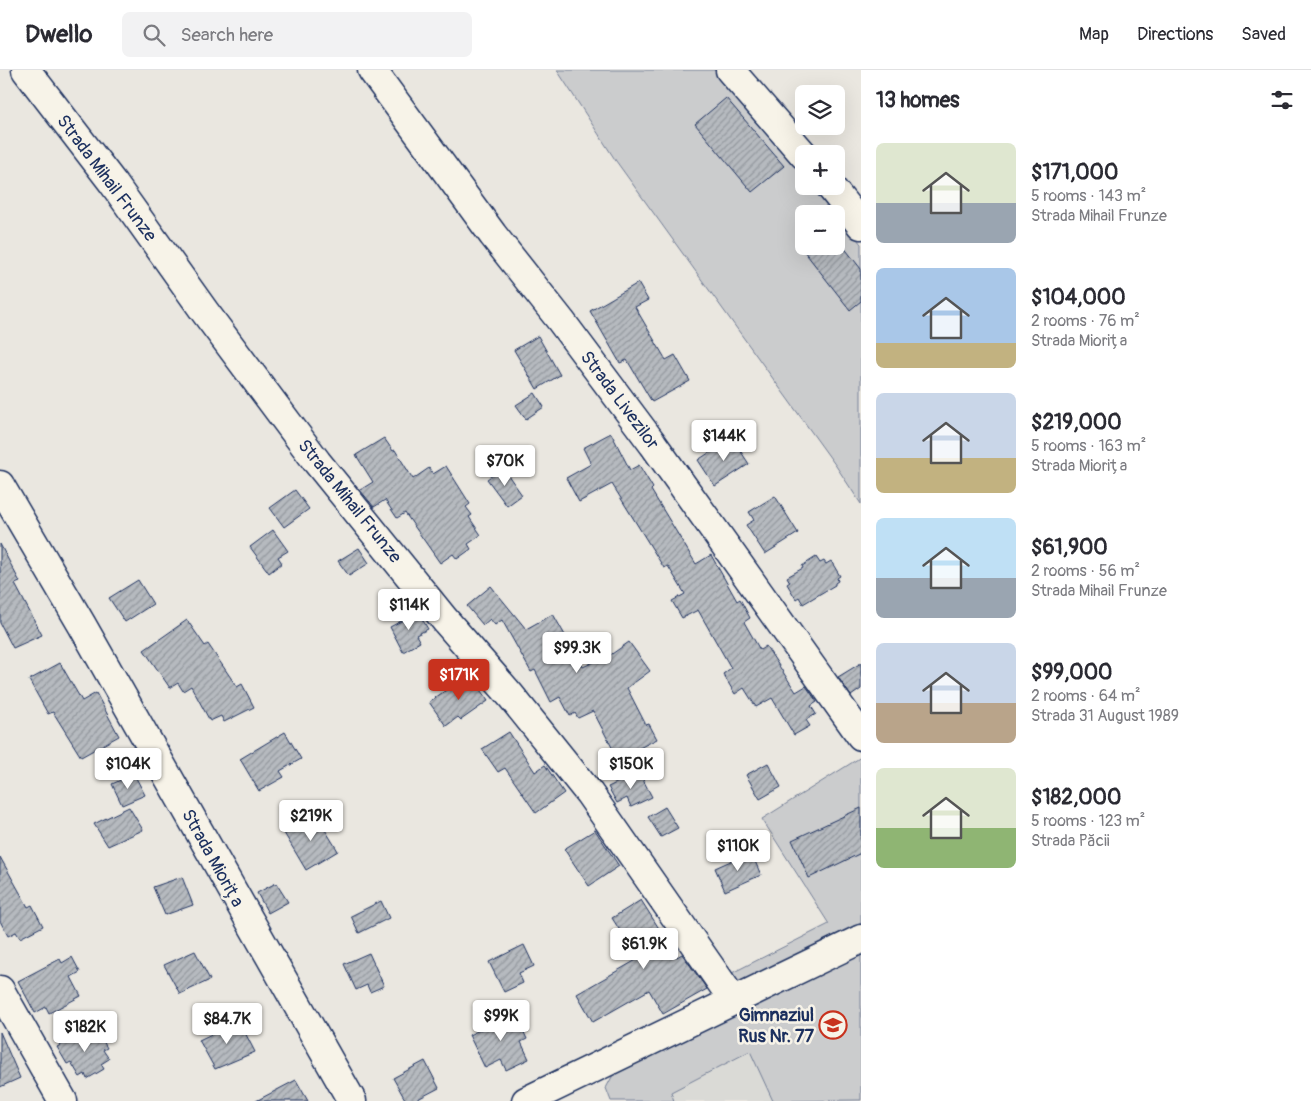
<!DOCTYPE html>
<html lang="en">
<head>
<meta charset="utf-8">
<style>
	:root { --surface:#fff; --page:#f2f2f3; --text:#2b2b33; --muted:#7c7c81; --line:#e1e1e2; --accent:#c8321e }
	body { margin:0; font-family:Pangolin,sans-serif; background:var(--page); color:var(--text); height:100vh; display:flex; flex-direction:column; font-size:19px; white-space:nowrap }
	* { box-sizing:border-box; margin:0 }
	p { font-size:16px; color:var(--muted) }
	.icon { flex:none; width:28px; height:28px; fill:none; stroke:currentColor; stroke-width:2; stroke-linecap:round; stroke-linejoin:round }
	.map { position:relative; flex:1; overflow:hidden }
	.side { display:flex; flex-direction:column; background:var(--surface); width:450px }
	.side>* { flex:none }
	.tools { position:absolute; left:795px; top:15px; display:grid; gap:10px }
	.tools a { display:grid; place-items:center; width:50px; height:50px; border-radius:8px; background:var(--surface); box-shadow:0 5px 20px #0002; font-size:25px }
	.price { position:absolute; translate:-50% -42px; padding:0 11px; border-radius:5px; background:#fff; color:#222; font-size:16px; line-height:32px; filter:drop-shadow(0 1px 2px #0008) }
	.price::after { content:''; position:absolute; left:50%; top:30px; width:15px; height:11px; margin-left:-8px; background:inherit; clip-path:polygon(0 0,100% 0,50% 100%) }
	.price.active { background:var(--accent); color:#fff }
	ul { padding:0; list-style:none }
	li { display:flex; align-items:center; gap:15px; height:125px; padding:0 15px }
	li span { display:grid; place-items:center; flex:none; width:140px; height:100px; border-radius:8px; color:#555 }
	li>.icon { margin-inline-start:auto }
	span .icon { width:60px; height:60px; fill:#fffc; stroke-width:1 }
	li b { font-size:21px }
	h2 { display:flex; justify-content:space-between; align-items:center; height:60px; padding:0 15px; font-size:21px }
	header { display:flex; align-items:center; gap:30px; box-sizing:border-box; height:70px; padding:0 25px; background:var(--surface); border-bottom:1px solid var(--line) }
	header strong { font-size:24px }
	nav { display:flex; gap:28px; margin-inline-start:auto; font-size:18px }
	.search { width:350px; height:45px; background:var(--page); display:flex; align-items:center; gap:12px; box-sizing:border-box; padding:0 18px; border-radius:8px; color:var(--muted); font-size:19px }
	main { display:flex; flex:1; min-height:0 }
	.map>svg:first-child { display:block }
	.built { fill:#dadad6 }
	.green { fill:#cbcccd; stroke:#737e96; fill-rule:evenodd }
	.building { fill:url(#building-hatch); stroke:#1b2f5e }
	.lines { fill:none; stroke-linecap:round; stroke-linejoin:round }
	.minor-casing { stroke:#1b2f5e; stroke-width:31 }
	.minor { stroke:#f7f3e8; stroke-width:28 }
	.labels { text-anchor:middle; stroke-width:5; stroke-linejoin:round; paint-order:stroke }
	.street-label { font-size:18px; fill:#1b2f5e; stroke:#f7f3e8 }
	.poi-label { font-size:18px; font-weight:bold; fill:#1b2f5e; stroke:#f7f3e8; text-anchor:end }
</style>
</head>
<body>
<header>
<strong>Dwello</strong>
<div class="search"><svg class="icon" aria-label="search" viewBox="0 0 24 24"><circle cx="10" cy="10" r="6"/><path d="M15 15l6 6"/></svg>Search here</div>
<nav><a>Map</a><a>Directions</a><a>Saved</a></nav>
</header>
<main>
<div class="map">
<svg width="861" height="1031" viewBox="0 0 861 1031">
	<defs>
		<pattern id="building-hatch" width="6" height="6" patternUnits="userSpaceOnUse" patternTransform="scale(1.25)"><rect width="6" height="6" fill="#b6babf"/><path d="M-1 1l2-2M0 6l6-6M5 7l2-2" fill="none" stroke="#93989e"/></pattern>
	</defs>
	<rect width="100%" height="100%" fill="#eae7e0"/>
	<filter id="ink" filterUnits="userSpaceOnUse"><feTurbulence type="fractalNoise" baseFrequency=".02" numOctaves="2"/><feDisplacementMap in="SourceGraphic" scale="10" xChannelSelector="R" yChannelSelector="G"/><feConvolveMatrix kernelMatrix="1 2 1 2 8 2 1 2 1" color-interpolation-filters="sRGB"/></filter>
	<g filter="url(#ink)">
		<polygon class="built" points="861,929 861,1031 674,1031 671,1022 750,981"/>
		<g class="green">
			<path d="M557,0h161l86,104v12h10l47,58v260l-25,-38 -220,-305zM804,144h32v32h-32z"/>
			<polygon points="861,687 861,853 738,914 724,907 829,854 762,749"/>
			<polygon points="861,884 861,1030 773,1031 750,981 671,1022 674,1031 611,1031 606,1018 613,1005"/>
		</g>
		<g class="building">
			<polygon points="726,28 784,96 752,122 695,54"/>
			<polygon points="800,176 843,176 861,199 861,231 850,240"/>
			<polygon points="638,213 648,230 635,237 666,290 675,285 690,311 652,332 627,290 620,293 590,241"/>
			<polygon points="538,266 560,305 537,319 514,280"/>
			<polygon points="535,323 544,337 526,349 516,335"/>
			<polygon points="611,363 630,400 639,395 653,418 651,420 696,494 711,485 737,531 740,529 750,548 744,552 760,580 766,576 796,622 806,616 817,632 811,636 816,644 806,650 810,656 794,665 772,628 756,637 744,618 735,624 723,604 731,598 698,540 682,548 672,531 685,524 668,496 664,498 612,414 579,432 566,408 591,394 583,378"/>
			<polygon points="384,368 393,381 395,380 413,409 429,398 433,404 446,396 470,434 466,437 472,445 469,447 481,465 468,474 471,479 457,489 453,484 440,493 405,443 397,448 385,430 374,437 360,420 373,412 356,385"/>
			<polygon points="732,368 749,394 715,416 698,390"/>
			<polygon points="503,398 522,425 507,436 487,409"/>
			<polygon points="295,420 309,439 284,457 270,438"/>
			<polygon points="775,426 798,463 765,484 746,455 754,450 749,442"/>
			<polygon points="273,460 288,481 278,487 282,493 269,503 250,477"/>
			<polygon points="0,474 20,512 15,514 42,565 13,578 0,553"/>
			<polygon points="359,478 369,493 349,506 338,491"/>
			<polygon points="816,487 820,493 824,491 826,494 831,491 840,506 837,508 838,511 835,513 835,515 803,534 799,527 796,529 787,514 790,512 787,507 803,498 802,496"/>
			<polygon points="138,510 153,534 125,552 109,528"/>
			<polygon points="491,516 526,559 553,544 583,597 598,590 599,593 629,572 650,601 627,618 646,655 649,654 657,669 618,689 593,641 578,648 575,643 570,646 560,627 551,632 535,600 531,602 502,550 495,555 490,549 483,555 467,536"/>
			<polygon points="418,542 428,559 416,565 420,572 403,582 390,557"/>
			<polygon points="187,550 205,576 208,574 237,617 242,614 254,637 224,652 221,646 210,651 191,616 183,621 178,613 170,618 144,580"/>
			<polygon points="60,593 82,631 96,623 119,666 81,687 53,642 48,644 29,610"/>
			<polygon points="861,593 861,619 851,626 838,607"/>
			<polygon points="469,604 488,631 461,650 458,647 446,656 429,632"/>
			<polygon points="285,662 301,689 280,701 284,707 259,721 240,689"/>
			<polygon points="509,662 535,702 545,695 564,723 536,743 505,698 498,702 482,679"/>
			<polygon points="768,693 781,717 760,729 746,705"/>
			<polygon points="639,702 652,727 631,737 627,728 617,733 608,717"/>
			<polygon points="134,704 145,725 122,735 112,714"/>
			<polygon points="129,737 143,760 108,776 94,754"/>
			<polygon points="665,737 678,758 661,767 648,747"/>
			<polygon points="861,738 861,783 809,808 792,770"/>
			<polygon points="316,745 338,781 306,800 284,763"/>
			<polygon points="595,760 619,796 589,816 564,779"/>
			<polygon points="751,782 761,805 725,821 715,798"/>
			<polygon points="0,787 28,837 32,835 43,856 20,868 16,862 8,866 0,851"/>
			<polygon points="182,807 193,835 165,845 153,817"/>
			<polygon points="276,813 288,832 268,843 257,823"/>
			<polygon points="641,830 677,887 682,884 707,919 663,944 649,920 593,952 577,924 638,889 612,848"/>
			<polygon points="381,831 389,848 359,863 351,846"/>
			<polygon points="524,875 534,896 519,903 523,913 504,922 489,892"/>
			<polygon points="195,881 210,910 180,924 164,895"/>
			<polygon points="369,883 384,916 370,922 367,915 356,920 344,894"/>
			<polygon points="72,887 80,902 71,907 81,926 49,943 46,937 35,943 18,911 60,889 62,893"/>
			<polygon points="513,939 527,969 521,972 529,989 506,1000 501,990 485,998 469,965 494,953 492,949"/>
			<polygon points="239,951 255,982 215,999 199,970"/>
			<polygon points="95,956 107,978 103,980 109,989 101,994 104,999 87,1009 85,1004 80,1007 71,992 67,994 57,977"/>
			<polygon points="0,962 20,1008 0,1017"/>
			<polygon points="425,991 439,1018 414,1031 406,1031 393,1008"/>
			<polygon points="296,1010 308,1031 256,1031"/>
		</g>
		<g class="lines">
			<g class="minor-casing">
				<g id="minor">
					<polyline points="26,0 113,113 205,242 317,392 445,550 511,626 589,723 734,931"/>
					<polyline points="372,0 493,165 561,251 653,374 861,666"/>
					<polyline points="730,0 804,85"/>
					<polyline points="830,116 861,155"/>
					<polyline points="0,415 82,555 352,1031"/>
					<polyline points="0,920 63,1031"/>
					<polyline points="526,1031 861,869"/>
				</g>
			</g>
			<use href="#minor" class="minor"/>
		</g>
	</g>
	<defs>
		<g id="school-ring" transform="scale(1.4375)"><circle r="9.5" fill="#f7f3e8" stroke="#c8321e" stroke-width="1.5"/><path d="M0-5L7-2L0 1L-7-2ZM-4 1L0 2.5L4 1V4Q0 6-4 4Z" fill="#c8321e"/></g>
	</defs>
	<g fill-rule="evenodd">
		<use href="#school-ring" x="833" y="955"/>
	</g>
	<g class="labels">
		<g class="street-label">
			<text transform="translate(107 108) rotate(53)" y="6">Strada Mihail Frunze</text>
			<text transform="translate(620 330) rotate(53)" y="6">Strada Livezilor</text>
			<text transform="translate(350 431) rotate(51)" y="6">Strada Mihail Frunze</text>
			<text transform="translate(213 788) rotate(61)" y="6">Strada Miorița</text>
		</g>
		<g class="poi-label">
			<text x="814" y="951">Gimnaziul<tspan x="814" dy="21">Rus Nr. 77</tspan></text>
		</g>
	</g>
</svg>
<div class="tools">
<a><svg class="icon" aria-label="layers" viewBox="0 0 24 24"><path d="M12 4l9 5-9 5-9-5zM3 14l9 5 9-5"/></svg></a>
<a>+</a>
<a>−</a>
</div>
<b class="price" style="left:724px;top:392px">$144K</b>
<b class="price" style="left:505px;top:417px">$70K</b>
<b class="price" style="left:409px;top:561px">$114K</b>
<b class="price" style="left:577px;top:604px">$99.3K</b>
<b class="price active" style="left:459px;top:631px">$171K</b>
<b class="price" style="left:128px;top:720px">$104K</b>
<b class="price" style="left:631px;top:720px">$150K</b>
<b class="price" style="left:311px;top:772px">$219K</b>
<b class="price" style="left:738px;top:802px">$110K</b>
<b class="price" style="left:644px;top:900px">$61.9K</b>
<b class="price" style="left:501px;top:972px">$99K</b>
<b class="price" style="left:227px;top:975px">$84.7K</b>
<b class="price" style="left:85px;top:983px">$182K</b>
</div>
<section class="side">
<h2>13 homes<svg class="icon" aria-label="filters" viewBox="0 0 24 24"><path d="M4 7h16M4 17h16"/><circle cx="9" cy="7" r="2"/><circle cx="15" cy="17" r="2"/></svg></h2>
<ul>
<li><span style="background:linear-gradient(#dfe7d0 60%,#9aa5b1 0)"><svg class="icon" aria-label="home" viewBox="0 0 24 24"><path d="M3 11l9-7 9 7M6 9v11h12V9"/></svg></span><div><b>$171,000</b><p>5 rooms · 143 m²</p><p>Strada Mihail Frunze</p></div></li>
<li><span style="background:linear-gradient(#a9c7e8 75%,#c2b280 0)"><svg class="icon" aria-label="home" viewBox="0 0 24 24"><path d="M3 11l9-7 9 7M6 9v11h12V9"/></svg></span><div><b>$104,000</b><p>2 rooms · 76 m²</p><p>Strada Miorița</p></div></li>
<li><span style="background:linear-gradient(#c9d6e8 65%,#c2b280 0)"><svg class="icon" aria-label="home" viewBox="0 0 24 24"><path d="M3 11l9-7 9 7M6 9v11h12V9"/></svg></span><div><b>$219,000</b><p>5 rooms · 163 m²</p><p>Strada Miorița</p></div></li>
<li><span style="background:linear-gradient(#bfe0f5 60%,#9aa5b1 0)"><svg class="icon" aria-label="home" viewBox="0 0 24 24"><path d="M3 11l9-7 9 7M6 9v11h12V9"/></svg></span><div><b>$61,900</b><p>2 rooms · 56 m²</p><p>Strada Mihail Frunze</p></div></li>
<li><span style="background:linear-gradient(#c9d6e8 60%,#b9a48a 0)"><svg class="icon" aria-label="home" viewBox="0 0 24 24"><path d="M3 11l9-7 9 7M6 9v11h12V9"/></svg></span><div><b>$99,000</b><p>2 rooms · 64 m²</p><p>Strada 31 August 1989</p></div></li>
<li><span style="background:linear-gradient(#dfe7d0 60%,#8fb573 0)"><svg class="icon" aria-label="home" viewBox="0 0 24 24"><path d="M3 11l9-7 9 7M6 9v11h12V9"/></svg></span><div><b>$182,000</b><p>5 rooms · 123 m²</p><p>Strada Păcii</p></div></li>
</ul>
</section>
</main>
</body>
</html>
